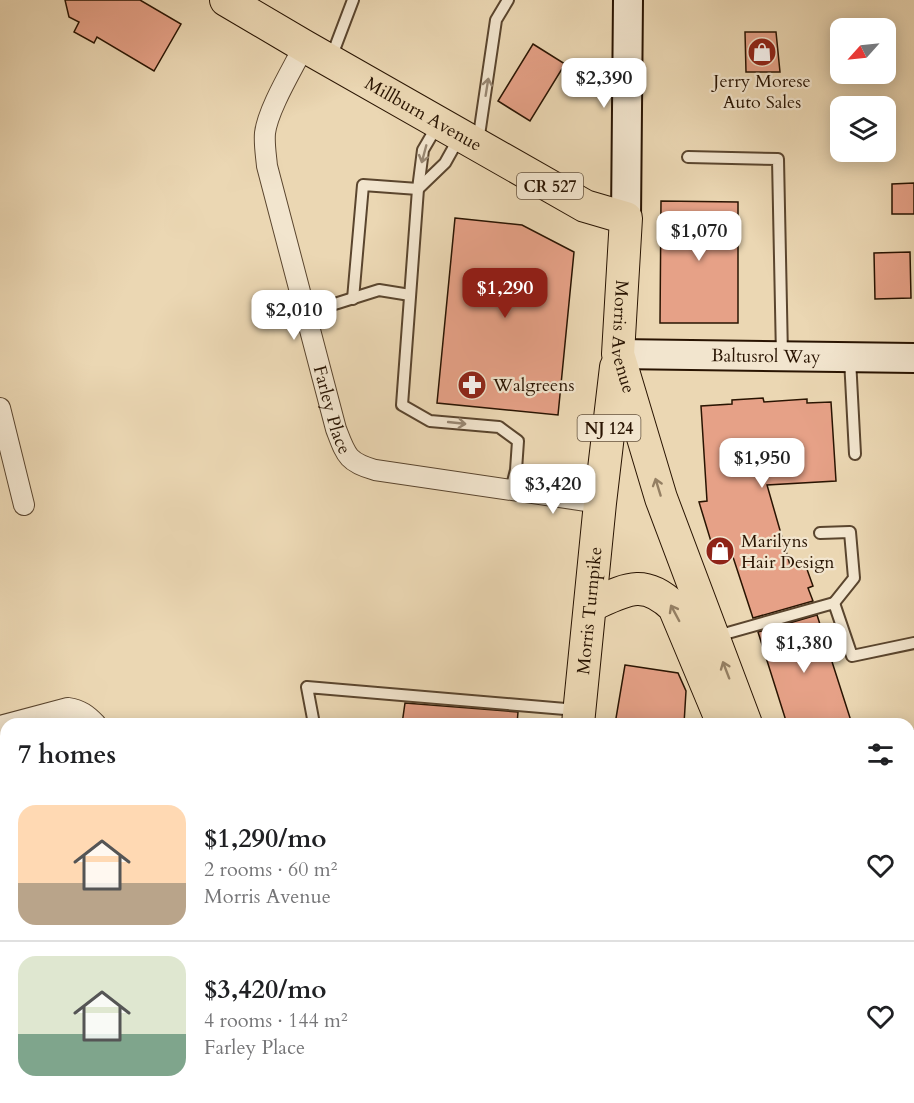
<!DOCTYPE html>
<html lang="en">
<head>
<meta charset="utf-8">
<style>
	:root { --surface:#fff; --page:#f2f2f2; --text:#202124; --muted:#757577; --line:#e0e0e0; --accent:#8f2418 }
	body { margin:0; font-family:Cardo,serif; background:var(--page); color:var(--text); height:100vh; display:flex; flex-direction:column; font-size:22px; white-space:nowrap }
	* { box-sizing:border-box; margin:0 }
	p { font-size:20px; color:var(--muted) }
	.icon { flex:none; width:33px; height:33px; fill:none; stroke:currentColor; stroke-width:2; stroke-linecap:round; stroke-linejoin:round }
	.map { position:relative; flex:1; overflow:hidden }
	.drawer { position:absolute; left:0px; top:718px; width:915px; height:386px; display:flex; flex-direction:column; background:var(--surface); border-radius:18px 18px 0 0; box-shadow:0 3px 15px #0003 }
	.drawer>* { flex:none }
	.needle { width:39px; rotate:243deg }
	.fabs { position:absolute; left:830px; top:18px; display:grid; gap:12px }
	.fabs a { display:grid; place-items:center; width:66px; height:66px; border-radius:12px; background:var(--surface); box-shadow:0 3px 15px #0003; font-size:30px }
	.price { position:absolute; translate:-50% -51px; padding:0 14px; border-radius:12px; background:#fff; color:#222; font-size:20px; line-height:39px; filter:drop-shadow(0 2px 3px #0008) }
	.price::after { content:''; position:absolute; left:50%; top:36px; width:18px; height:14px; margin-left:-9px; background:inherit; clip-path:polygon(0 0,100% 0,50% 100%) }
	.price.selected { background:var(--accent); color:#fff }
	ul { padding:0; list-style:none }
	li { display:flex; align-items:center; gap:18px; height:150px; padding:0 18px }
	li+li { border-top:2px solid var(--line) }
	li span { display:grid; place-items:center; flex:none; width:168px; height:120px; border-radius:18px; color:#555 }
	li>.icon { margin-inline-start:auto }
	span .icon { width:72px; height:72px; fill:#fffc; stroke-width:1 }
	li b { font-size:26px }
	h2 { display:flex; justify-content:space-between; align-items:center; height:72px; padding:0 18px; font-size:26px }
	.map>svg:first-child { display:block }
	.building { fill:#e6a187; stroke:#291402; stroke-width:1.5 }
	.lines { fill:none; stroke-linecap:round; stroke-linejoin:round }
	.lane-casing { stroke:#5a452e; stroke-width:14 }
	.street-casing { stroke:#5a452e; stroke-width:22 }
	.secondary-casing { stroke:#291402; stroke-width:32 }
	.primary-casing { stroke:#291402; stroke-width:34 }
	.lane { stroke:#f2e5ce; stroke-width:10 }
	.street { stroke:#f2e5ce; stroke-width:20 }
	.secondary { stroke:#f2e5ce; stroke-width:28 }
	.primary { stroke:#ebd7b3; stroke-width:32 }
	.oneway { stroke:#988772 }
	.oneway2 { stroke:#947f63 }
	.labels { text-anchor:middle; stroke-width:4.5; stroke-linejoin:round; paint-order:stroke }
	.shield { fill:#f2e5ce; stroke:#65533f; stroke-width:1.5 }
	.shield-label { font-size:16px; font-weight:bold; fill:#291402 }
	.poi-label { font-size:18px; fill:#291402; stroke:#f2e5ce; text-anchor:start }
	.street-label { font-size:18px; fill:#291402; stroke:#f2e5ce }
</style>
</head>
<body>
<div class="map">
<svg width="914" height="1103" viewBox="0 0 914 1103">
	<rect width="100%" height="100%" fill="#ebd7b3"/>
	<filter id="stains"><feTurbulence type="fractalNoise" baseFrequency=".00333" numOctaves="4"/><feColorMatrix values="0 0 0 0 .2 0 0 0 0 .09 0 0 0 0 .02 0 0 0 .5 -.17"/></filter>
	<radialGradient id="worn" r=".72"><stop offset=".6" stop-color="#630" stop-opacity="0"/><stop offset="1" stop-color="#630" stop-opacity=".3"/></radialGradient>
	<g class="building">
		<polygon points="65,0 140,0 181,24 154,71 97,37 94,43 74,32 79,22 69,17"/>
		<polygon points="745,32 776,32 780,72 746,72"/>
		<polygon points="533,44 565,64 530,121 498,101"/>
		<polygon points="914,183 914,214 892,214 892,184"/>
		<polygon points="661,201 738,202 738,323 660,323"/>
		<polygon points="455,218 522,225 574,252 558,415 437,403"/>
		<polygon points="910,252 911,298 875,299 874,253"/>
		<polygon points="763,398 764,402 807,399 807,403 831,402 836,481 767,485 790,565 804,561 813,586 808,588 813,601 753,618 733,557 716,558 699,502 707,501 701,406 732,404 732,400"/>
		<polygon points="817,615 852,724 787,724 758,632"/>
		<polygon points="625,665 678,673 686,691 684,724 615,724"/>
		<polygon points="405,703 518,712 517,724 402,724"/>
	</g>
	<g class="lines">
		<g class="lane-casing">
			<g id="lane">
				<polyline points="331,58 353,0"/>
				<polyline points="437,126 423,150 418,189 402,405 430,421 499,427 518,441 516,470 511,490"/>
				<polyline points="478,142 496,20 508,0"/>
				<polyline points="688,157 778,159 782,356"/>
				<polyline points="353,299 363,185 418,189 445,163 459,138"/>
				<polyline points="306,313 379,290 410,295"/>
				<polyline points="850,359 855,454"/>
				<polyline points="820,533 850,532 854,578 834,603"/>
				<polyline points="717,636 834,603 852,656 914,643"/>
				<polyline points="314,724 307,687 577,710"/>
				<polyline points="909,738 914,736"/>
				<polyline points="909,942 914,937"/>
				<polyline points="708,1098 711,1101 903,1099"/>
			</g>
		</g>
		<g class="street-casing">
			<g id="street">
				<path id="s1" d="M304,46c-12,24 -36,63 -39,87 -1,11 1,22 2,33l69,263c10,26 11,33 39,41l225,33"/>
				<polyline points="0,408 24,505"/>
				<path d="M0,726l68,-18c13,2 19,7 28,16"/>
				<polyline points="909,844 914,843"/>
				<polyline points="0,1054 6,1054"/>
				<polyline points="190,1098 190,1103"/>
			</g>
		</g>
		<g class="secondary-casing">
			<g id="secondary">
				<polyline points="626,218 628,0"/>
				<path id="s2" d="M618,354l296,4"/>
			</g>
		</g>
		<g class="primary-casing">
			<g id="primary">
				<path id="s3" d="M226,0l78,46 281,160 41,12 -8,136 43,144 85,226"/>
				<path d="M590,606c35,-16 53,-29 84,1l49,117"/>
				<path id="s4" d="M578,724l22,-221 16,-136"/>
				<polyline points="905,1098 907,1103"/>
				<polyline points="543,1103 543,1098"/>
			</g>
		</g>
		<use href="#lane" class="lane"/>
		<use href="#street" class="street"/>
		<use href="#secondary" class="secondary"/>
		<use href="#primary" class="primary"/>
	</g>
	<defs><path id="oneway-shaft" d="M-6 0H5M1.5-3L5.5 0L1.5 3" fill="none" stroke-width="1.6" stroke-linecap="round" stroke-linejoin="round" transform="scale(1.5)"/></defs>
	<g class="oneway">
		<use href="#oneway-shaft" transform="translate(487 87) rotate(-81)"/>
		<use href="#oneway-shaft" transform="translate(424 154) rotate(105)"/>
		<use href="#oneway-shaft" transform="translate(457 423) rotate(6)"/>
	</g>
	<g class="oneway2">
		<use href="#oneway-shaft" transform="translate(658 487) rotate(-107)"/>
		<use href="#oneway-shaft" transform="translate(675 613) rotate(-118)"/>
		<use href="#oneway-shaft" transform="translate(726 670) rotate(-111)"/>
	</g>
	<defs>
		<g id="shop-disc" transform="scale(1.5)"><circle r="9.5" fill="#8f2418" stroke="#f2e5ce"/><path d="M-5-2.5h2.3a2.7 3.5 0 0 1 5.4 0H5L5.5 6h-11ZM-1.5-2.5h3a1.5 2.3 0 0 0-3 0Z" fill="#fff"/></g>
		<g id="pharmacy-disc" transform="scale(1.5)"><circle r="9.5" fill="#8f2418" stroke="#f2e5ce"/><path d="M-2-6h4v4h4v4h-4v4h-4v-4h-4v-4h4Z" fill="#fff"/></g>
	</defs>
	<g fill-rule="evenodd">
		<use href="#shop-disc" x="762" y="52"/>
		<use href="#pharmacy-disc" x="472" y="385"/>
		<use href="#shop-disc" x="720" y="551"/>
	</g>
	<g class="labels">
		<g class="shield">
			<rect x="517" y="173" width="66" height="26" rx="4.5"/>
			<rect x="577.5" y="415" width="63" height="26" rx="4.5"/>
		</g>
		<g class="shield-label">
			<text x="550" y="192">CR 527</text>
			<text x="609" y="434">NJ 124</text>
		</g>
		<g class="poi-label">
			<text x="762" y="87" text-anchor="middle">Jerry Morese<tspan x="762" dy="21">Auto Sales</tspan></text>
			<text x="493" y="391">Walgreens</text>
			<text x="741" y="547">Marilyns<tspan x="741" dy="21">Hair Design</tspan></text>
		</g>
		<g class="street-label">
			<text dy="6" stroke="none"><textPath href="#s3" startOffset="228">Millburn Avenue</textPath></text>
			<text dy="6" stroke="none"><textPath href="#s3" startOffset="576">Morris Avenue</textPath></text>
			<text dy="6" stroke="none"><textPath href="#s2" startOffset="148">Baltusrol Way</textPath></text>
			<text dy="6" stroke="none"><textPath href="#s1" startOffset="381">Farley Place</textPath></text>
			<text dy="6" stroke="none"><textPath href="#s4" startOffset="114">Morris Turnpike</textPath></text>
		</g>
	</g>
	<rect width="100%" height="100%" filter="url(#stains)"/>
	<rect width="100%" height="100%" fill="url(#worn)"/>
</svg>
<div class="fabs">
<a><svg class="needle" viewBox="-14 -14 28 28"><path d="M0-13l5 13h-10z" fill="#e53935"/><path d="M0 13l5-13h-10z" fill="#757577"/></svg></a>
<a><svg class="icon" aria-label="layers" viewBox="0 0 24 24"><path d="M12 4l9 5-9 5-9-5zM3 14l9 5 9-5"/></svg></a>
</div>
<b class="price" style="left:604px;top:109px">$2,390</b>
<b class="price" style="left:699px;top:262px">$1,070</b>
<b class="price selected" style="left:505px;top:319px">$1,290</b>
<b class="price" style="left:294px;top:341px">$2,010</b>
<b class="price" style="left:762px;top:489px">$1,950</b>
<b class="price" style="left:553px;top:515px">$3,420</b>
<b class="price" style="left:804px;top:674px">$1,380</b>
<section class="drawer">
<h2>7 homes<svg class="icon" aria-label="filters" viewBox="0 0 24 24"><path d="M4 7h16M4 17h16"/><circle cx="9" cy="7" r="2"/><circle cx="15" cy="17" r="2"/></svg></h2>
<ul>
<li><span style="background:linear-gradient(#ffd9b3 65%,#b9a48a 0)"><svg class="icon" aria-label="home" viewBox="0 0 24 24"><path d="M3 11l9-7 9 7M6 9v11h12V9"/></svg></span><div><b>$1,290/mo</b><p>2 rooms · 60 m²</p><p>Morris Avenue</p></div><svg class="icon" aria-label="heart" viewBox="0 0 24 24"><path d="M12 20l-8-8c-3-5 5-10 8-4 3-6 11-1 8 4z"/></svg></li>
<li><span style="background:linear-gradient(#dfe7d0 65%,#7fa58c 0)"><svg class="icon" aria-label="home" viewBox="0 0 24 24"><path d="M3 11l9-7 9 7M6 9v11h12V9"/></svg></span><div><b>$3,420/mo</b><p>4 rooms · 144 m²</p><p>Farley Place</p></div><svg class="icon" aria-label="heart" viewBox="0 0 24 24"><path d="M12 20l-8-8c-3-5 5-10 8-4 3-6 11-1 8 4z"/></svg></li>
</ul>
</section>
</div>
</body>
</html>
